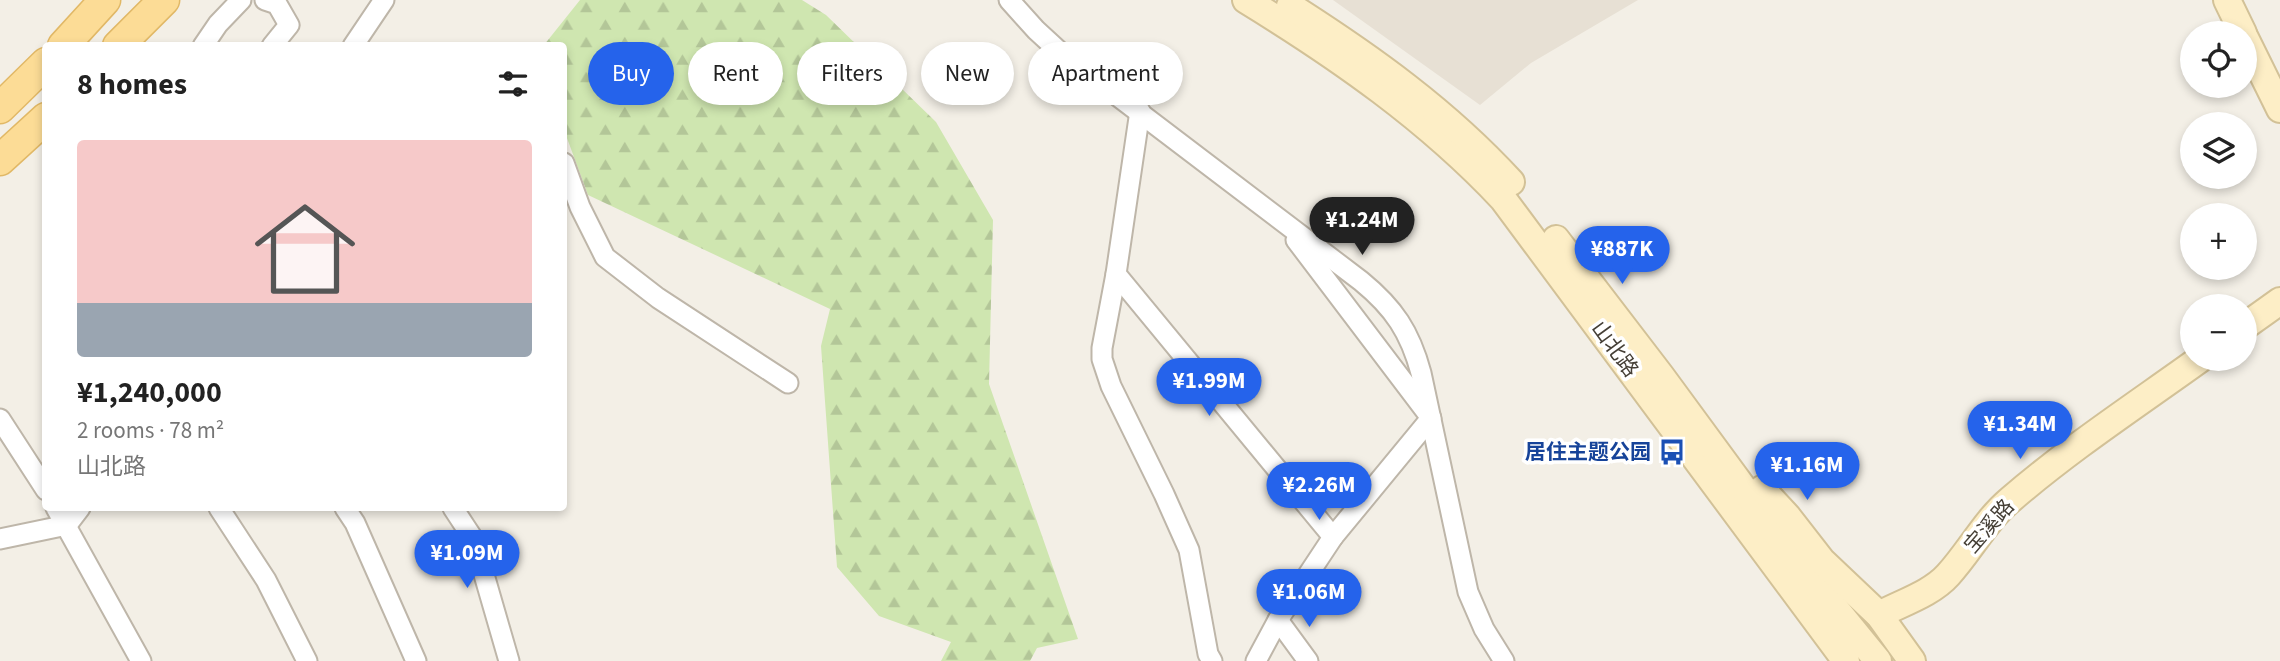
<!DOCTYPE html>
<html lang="en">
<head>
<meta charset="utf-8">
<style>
	:root { --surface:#fff; --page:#f6f6f6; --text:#222; --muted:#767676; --accent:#2563eb }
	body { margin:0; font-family:"Source Sans 3","Noto Sans SC",sans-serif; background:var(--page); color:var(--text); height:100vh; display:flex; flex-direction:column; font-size:26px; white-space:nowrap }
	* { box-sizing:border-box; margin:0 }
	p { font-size:23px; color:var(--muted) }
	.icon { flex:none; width:38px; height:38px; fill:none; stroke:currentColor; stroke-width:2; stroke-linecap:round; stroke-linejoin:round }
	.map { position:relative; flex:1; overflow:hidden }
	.panel { position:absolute; left:42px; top:42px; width:525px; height:469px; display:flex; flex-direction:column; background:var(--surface); border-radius:7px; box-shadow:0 4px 10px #0003 }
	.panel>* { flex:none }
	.banner { position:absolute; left:588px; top:42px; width:665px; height:63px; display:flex; gap:14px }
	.buttons { position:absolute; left:2180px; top:21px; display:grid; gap:14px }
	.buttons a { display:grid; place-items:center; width:77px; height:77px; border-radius:50%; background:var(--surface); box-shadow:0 4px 10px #0003; font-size:35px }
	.price { position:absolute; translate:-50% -60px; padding:0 16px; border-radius:24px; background:var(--accent); color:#fff; font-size:23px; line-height:46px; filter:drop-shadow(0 2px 4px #0008) }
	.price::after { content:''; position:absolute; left:50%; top:42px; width:21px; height:16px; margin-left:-10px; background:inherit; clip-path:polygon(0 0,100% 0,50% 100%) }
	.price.selected { background:#222; color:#fff }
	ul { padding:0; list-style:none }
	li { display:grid; align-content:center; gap:14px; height:371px; padding:0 35px }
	li span { display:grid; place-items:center; height:217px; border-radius:7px; color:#555 }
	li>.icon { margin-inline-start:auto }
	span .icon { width:126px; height:126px; fill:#fffc; stroke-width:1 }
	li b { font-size:30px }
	h2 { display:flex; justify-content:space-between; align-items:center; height:84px; padding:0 35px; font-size:30px }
	.pill { padding:0 24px; border-radius:32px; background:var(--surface); box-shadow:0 4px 10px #0003; font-size:24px; line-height:63px }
	.pill.selected { background:var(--accent); color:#fff }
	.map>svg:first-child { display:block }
	.residential { fill:#e7e0d4 }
	.forest { fill:url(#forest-firs) }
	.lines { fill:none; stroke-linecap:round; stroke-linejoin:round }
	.street-casing { stroke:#beb6a9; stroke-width:23 }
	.secondary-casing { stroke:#d2c197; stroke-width:30 }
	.primary-casing { stroke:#e1b866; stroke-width:33 }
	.street { stroke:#fff; stroke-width:19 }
	.secondary { stroke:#fdeec6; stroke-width:26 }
	.primary { stroke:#fcdc96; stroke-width:30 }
	.labels { text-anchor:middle; stroke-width:7; stroke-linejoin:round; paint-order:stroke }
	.street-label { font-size:21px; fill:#453f36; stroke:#fff }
	.transit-label { font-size:21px; font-weight:bold; fill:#164399; stroke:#fff; text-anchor:end }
</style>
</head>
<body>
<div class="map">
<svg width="2280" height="661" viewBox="0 0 2280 661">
	<defs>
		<pattern id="forest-firs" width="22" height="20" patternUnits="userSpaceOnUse" patternTransform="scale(1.75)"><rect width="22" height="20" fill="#cfe6b0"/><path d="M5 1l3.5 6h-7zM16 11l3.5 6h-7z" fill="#b3c698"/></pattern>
	</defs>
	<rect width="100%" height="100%" fill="#f3efe6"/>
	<polygon class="residential" points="1333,0 1638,0 1531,63 1480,105"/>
	<polygon class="forest" points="580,0 802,0 826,15 936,122 993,220 989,384 1078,639 1037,648 1030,661 941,661 951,642 879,616 837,567 821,346 830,309 588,195 564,130 564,46 544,45"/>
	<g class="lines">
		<g class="street-casing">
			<g id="street">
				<polyline points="265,0 277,4 289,25 272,46"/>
				<path d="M1009,0l27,30 25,23 300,228c33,27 49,51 60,92l47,219 16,37 20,32"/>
				<polyline points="203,46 218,24 241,0"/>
				<polyline points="353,46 384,0"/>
				<polyline points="1140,111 1116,274 1102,348 1102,359 1111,386 1164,494 1189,550 1208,654 1212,661"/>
				<polyline points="564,163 580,207 605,257 658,298 788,383"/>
				<polyline points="1116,274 1333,537"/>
				<polyline points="0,419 46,490"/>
				<polyline points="56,508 141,661"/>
				<polyline points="219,508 266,580 307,661"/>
				<polyline points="345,508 355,523 416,661"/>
				<polyline points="453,508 474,540 509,661"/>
				<polyline points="0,539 67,525 80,508"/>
				<polyline points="1278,620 1308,661"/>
				<polyline points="1256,661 1278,620 1333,537 1431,418 1296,240"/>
			</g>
		</g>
		<g class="secondary-casing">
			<g id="secondary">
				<path d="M1246,0c93,57 182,119 257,199l343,462"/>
				<polyline points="2227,0 2243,33"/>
				<path d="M1290,6c80,51 156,105 221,176"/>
				<polyline points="2245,38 2280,109"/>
				<polyline points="1556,239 1661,376 1799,564 1878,661"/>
				<polyline points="2245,326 2280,301"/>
				<polyline points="1762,489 1787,516 1822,561 1879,615 1912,661"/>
				<path d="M1879,615c22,-12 52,-21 69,-40 22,-24 37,-54 62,-75 59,-51 126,-95 190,-141"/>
			</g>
		</g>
		<g class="primary-casing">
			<g id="primary">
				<polyline points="63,46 105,0"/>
				<polyline points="118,46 164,0"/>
				<polyline points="0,108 46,63"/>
				<polyline points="0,160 46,118"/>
			</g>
		</g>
		<use href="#street" class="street"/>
		<use href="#secondary" class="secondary"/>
		<use href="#primary" class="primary"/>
	</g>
	<defs>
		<g id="bus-bare" transform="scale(2.1)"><path d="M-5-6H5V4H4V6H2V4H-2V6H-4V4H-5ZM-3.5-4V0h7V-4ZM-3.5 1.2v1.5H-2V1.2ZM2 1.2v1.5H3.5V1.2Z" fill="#1a4fb4" stroke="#fff" stroke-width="2.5" paint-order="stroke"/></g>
	</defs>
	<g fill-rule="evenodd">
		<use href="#bus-bare" x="1672" y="452"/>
	</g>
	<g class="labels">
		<g class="street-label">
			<text transform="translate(1615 349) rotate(54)" y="7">山北路</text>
			<text transform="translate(1989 526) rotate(-49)" y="7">宝溪路</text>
		</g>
		<g class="transit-label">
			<text x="1651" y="459">居住主题公园</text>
		</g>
	</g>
</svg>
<div class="buttons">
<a><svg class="icon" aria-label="locate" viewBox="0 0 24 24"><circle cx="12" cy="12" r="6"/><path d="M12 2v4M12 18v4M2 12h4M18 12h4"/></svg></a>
<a><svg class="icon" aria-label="layers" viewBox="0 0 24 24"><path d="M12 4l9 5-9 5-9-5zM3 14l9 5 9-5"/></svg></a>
<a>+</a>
<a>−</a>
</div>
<b class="price selected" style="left:1362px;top:257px">¥1.24M</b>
<b class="price" style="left:1622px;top:286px">¥887K</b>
<b class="price" style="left:1209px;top:418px">¥1.99M</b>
<b class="price" style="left:2020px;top:461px">¥1.34M</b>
<b class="price" style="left:1807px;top:502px">¥1.16M</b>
<b class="price" style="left:1319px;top:522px">¥2.26M</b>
<b class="price" style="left:467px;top:590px">¥1.09M</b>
<b class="price" style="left:1309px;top:629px">¥1.06M</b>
<div class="banner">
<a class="pill selected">Buy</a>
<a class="pill">Rent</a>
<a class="pill">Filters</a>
<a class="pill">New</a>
<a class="pill">Apartment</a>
</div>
<section class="panel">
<h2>8 homes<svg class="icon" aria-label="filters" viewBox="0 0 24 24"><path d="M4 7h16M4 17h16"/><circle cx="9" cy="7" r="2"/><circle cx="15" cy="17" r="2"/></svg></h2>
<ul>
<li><span style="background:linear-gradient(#f6c9c9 75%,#9aa5b1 0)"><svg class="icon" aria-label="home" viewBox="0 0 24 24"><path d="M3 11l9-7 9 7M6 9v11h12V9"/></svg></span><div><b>¥1,240,000</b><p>2 rooms · 78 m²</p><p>山北路</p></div></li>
</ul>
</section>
</div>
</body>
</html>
